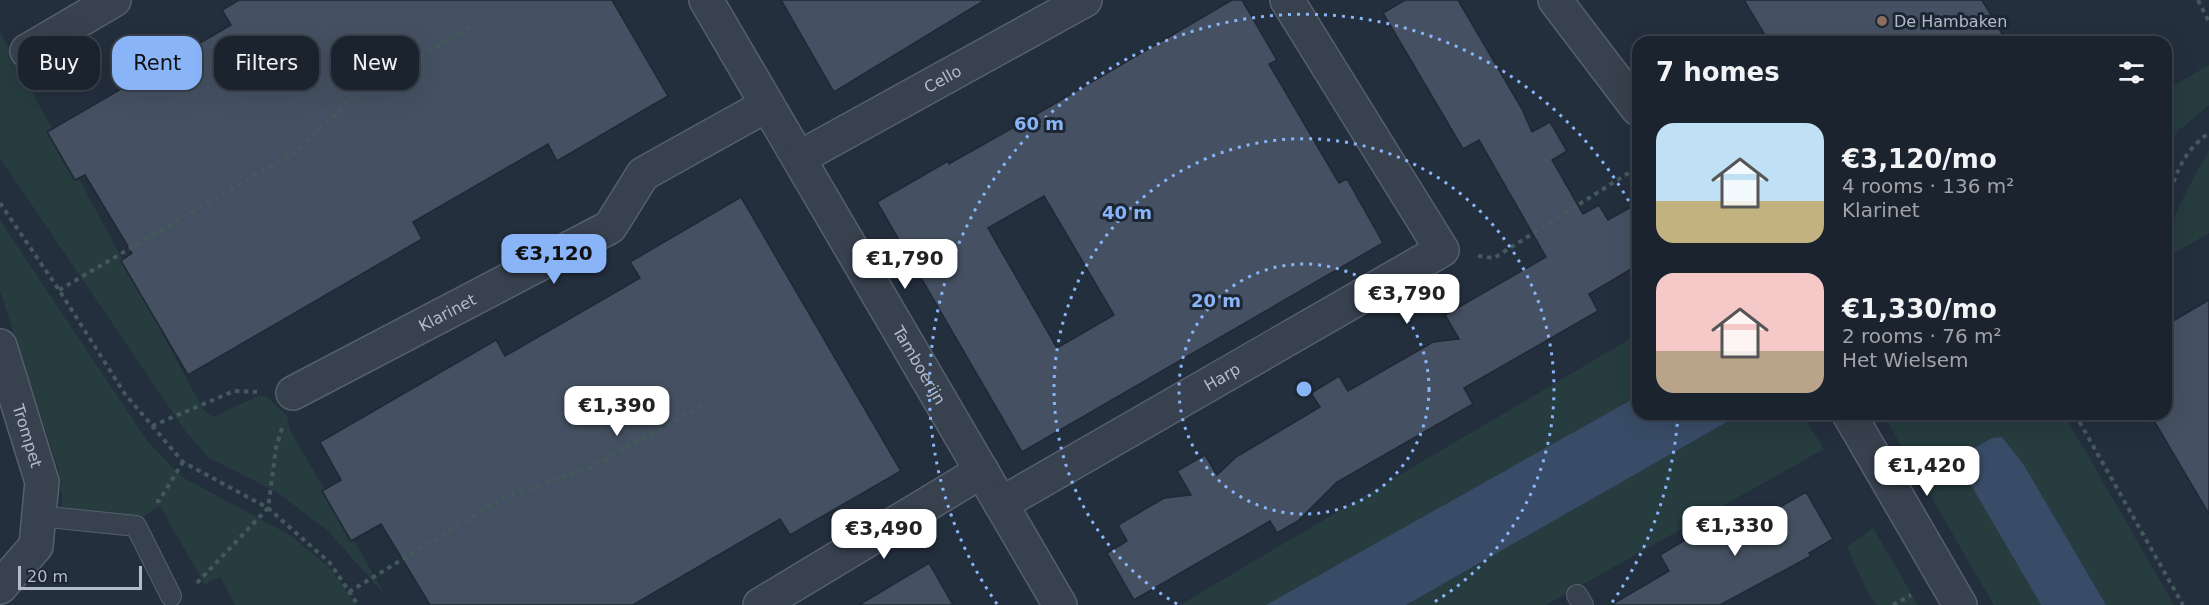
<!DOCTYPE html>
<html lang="en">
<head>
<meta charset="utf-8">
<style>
	:root { --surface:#1b232e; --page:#282f3a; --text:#f1f3f6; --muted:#a0a4aa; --line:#39404a; --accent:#8ab4f8 }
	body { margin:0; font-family:"DejaVu Sans",sans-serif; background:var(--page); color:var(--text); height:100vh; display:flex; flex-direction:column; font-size:22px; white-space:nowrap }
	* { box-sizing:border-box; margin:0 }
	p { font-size:20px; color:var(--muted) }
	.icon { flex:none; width:33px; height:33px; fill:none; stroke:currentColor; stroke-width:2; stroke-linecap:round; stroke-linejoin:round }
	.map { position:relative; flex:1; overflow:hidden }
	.details { position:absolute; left:1632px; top:36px; width:540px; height:384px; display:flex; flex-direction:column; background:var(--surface); border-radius:18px; box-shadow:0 6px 24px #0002,0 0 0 2px var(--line) }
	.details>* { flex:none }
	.top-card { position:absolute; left:18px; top:36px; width:570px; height:54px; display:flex; gap:12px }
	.scale { position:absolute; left:18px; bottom:15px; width:124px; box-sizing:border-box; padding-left:6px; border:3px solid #b4bcc9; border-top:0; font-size:16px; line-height:21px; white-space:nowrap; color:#b4bcc9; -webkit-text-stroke:4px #1d2633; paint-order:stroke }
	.price { position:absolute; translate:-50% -51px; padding:0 14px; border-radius:12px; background:#fff; color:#222; font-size:20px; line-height:39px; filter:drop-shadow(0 2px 3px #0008) }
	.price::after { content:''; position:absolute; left:50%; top:36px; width:18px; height:14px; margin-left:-9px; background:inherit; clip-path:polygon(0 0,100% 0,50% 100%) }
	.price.current { background:var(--accent); color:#111 }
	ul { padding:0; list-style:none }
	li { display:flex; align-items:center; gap:18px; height:150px; padding:0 24px }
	li span { display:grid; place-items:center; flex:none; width:168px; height:120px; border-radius:18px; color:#555 }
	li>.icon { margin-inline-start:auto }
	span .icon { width:72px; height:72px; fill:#fffc; stroke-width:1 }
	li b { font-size:26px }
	h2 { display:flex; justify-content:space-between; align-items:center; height:72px; padding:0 24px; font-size:26px }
	.pill { padding:0 21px; border-radius:18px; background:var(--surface); box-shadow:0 6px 24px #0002,0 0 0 2px var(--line); font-size:21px; line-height:54px }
	.pill.current { background:var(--accent); color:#111 }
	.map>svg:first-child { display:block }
	.green { fill:#263c3f }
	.water { fill:#394c67 }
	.building { fill:#455162; stroke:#1f2835; stroke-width:1.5; fill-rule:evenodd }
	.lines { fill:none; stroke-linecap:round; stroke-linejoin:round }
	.lane-casing { stroke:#565f6c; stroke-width:22 }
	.street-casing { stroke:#565f6c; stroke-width:36 }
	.path { stroke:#44595c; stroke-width:4; stroke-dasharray:4.5 4.5; stroke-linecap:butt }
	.lane { stroke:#38414e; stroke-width:20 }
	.street { stroke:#38414e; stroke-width:33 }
	.ring { fill:none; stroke:#8ab4f8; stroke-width:3; stroke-dasharray:3 6 }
	.education-dot { fill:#8d6e63; stroke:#1d2633; stroke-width:2 }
	.labels { text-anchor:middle; stroke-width:6; stroke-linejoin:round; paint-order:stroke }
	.poi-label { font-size:16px; fill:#b4bcc9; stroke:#1d2633; text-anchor:start }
	.street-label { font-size:16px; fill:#b4bcc9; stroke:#1d2633 }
	.centre { fill:#8ab4f8; stroke:#1d2633; stroke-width:3 }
	.ring-label { font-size:18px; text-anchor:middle; font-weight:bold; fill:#8ab4f8; stroke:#1d2633; stroke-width:6; stroke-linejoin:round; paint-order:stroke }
</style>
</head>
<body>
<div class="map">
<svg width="2209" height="605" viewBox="0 0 2209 605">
	<rect width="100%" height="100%" fill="#242f3e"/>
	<g class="green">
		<polygon points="0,32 204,411 213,417 256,397 266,396 287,416 290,430 386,596 327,530 277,492 209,458 186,432 0,158"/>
		<polygon points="2209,65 2209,105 2178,131 2166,152 2166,90"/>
		<path d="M2209,150v83l-43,25c0,-37 26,-76 43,-108z"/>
		<polygon points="0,220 148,442 182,477 290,535 329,567 356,605 235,605 220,576 205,585 160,506 120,531 61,511 62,495 58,468 0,291"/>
		<polygon points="1638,334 1638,396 1266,605 1180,605"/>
		<polygon points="1741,414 1802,414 1824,449 1546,605 1406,605"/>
		<polygon points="1889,414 2064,414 2174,605 2106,605 2024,465 2002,437 1961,468 2041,605 1994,605 1884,416"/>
		<polygon points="1873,528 1918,605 1877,605 1867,591 1847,547"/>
	</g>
	<g class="water">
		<polygon points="1638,396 1638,414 1741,414 1406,605 1266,605"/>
		<polygon points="2002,437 2024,465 2106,605 2041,605 1961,468 1965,453 1992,438"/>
	</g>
	<g class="building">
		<polygon points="239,0 612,0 668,96 557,161 548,144 413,222 422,239 188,375 121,261 132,253 85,175 75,180 47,132 231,25 222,10"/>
		<polygon points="781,0 985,0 834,92"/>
		<path d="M1232,0h10l35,60 -8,4 70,119 8,-4 36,64 -361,209 -145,-250 71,-41 1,3 81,-46zM1044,196l70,119 -57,33 -69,-120z"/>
		<polygon points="1405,0 1458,0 1522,109 1532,132 1550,122 1567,151 1552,160 1583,214 1599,205 1608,220 1638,203 1638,265 1589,294 1598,311 1464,388 1473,404 1337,482 1298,521 1277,533 1270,521 1134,600 1107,553 1127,541 1118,525 1164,498 1191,495 1177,471 1205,455 1217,475 1236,457 1320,407 1311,393 1326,384 1339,376 1348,391 1433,342 1459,339 1445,315 1546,257 1479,140 1463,149 1383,13"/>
		<polygon points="1744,0 1982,0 2007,42 1769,42"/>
		<polygon points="741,197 901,471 790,535 780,519 633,605 430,605 381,524 351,541 322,491 341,480 320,442 496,340 505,356 602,300 640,278 630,262"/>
		<polygon points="2209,300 2209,514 2150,414 2166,414 2166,325"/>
		<polygon points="1806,492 1833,539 1809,553 1811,556 1720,605 1611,605 1669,571 1660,555 1695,534 1729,515 1738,531"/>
		<polygon points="929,563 953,605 859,605"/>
	</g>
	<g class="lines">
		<g class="lane-casing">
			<g id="lane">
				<polyline points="39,516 136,526 171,596"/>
				<polyline points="1577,595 1583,605"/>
			</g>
		</g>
		<g class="street-casing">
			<g id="street">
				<path id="s1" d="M706,0l354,605"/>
				<polyline points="1555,0 1638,109"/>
				<polyline points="27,51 114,0"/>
				<path id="s2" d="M799,158l286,-158"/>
				<path id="s3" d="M0,346l42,136 -6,64 -36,41"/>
				<path id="s4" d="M293,393l317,-166 33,-53 124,-69"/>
				<polyline points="1849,414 1960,605"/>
				<path id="s5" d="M1001,504l441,-254 -155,-250"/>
				<polyline points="760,605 982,471"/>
			</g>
		</g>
		<g class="path">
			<polyline points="2198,0 2209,22"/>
			<polyline points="0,203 59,290 125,394 183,462 268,508 330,563 358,605"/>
			<path d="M2166,208c8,-31 16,-56 43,-75"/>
			<polyline points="1478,256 1494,258 1638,167"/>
			<polyline points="59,290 298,150 359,91 473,26"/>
			<polyline points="2075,414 2183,605"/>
			<polyline points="152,426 234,391 257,392"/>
			<polyline points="156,501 159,501 183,462"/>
			<polyline points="197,583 268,508 276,448 282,428"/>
			<polyline points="349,592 504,497 590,468 707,403"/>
			<polyline points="1893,605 1911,595"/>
		</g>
		<use href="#lane" class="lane"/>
		<use href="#street" class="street"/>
	</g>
	<g class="ring">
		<circle cx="1304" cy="389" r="125"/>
		<path d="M1177 604A250 250 0 1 1 1431 604"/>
		<path d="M1678 415A375 375 0 0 1 1611 604M997 604A375 375 0 1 1 1637 216"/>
	</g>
	<circle class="education-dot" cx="1882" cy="21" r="6"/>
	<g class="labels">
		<g class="poi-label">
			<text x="1894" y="27">De Hambaken</text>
		</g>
		<g class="street-label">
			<text dy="6" stroke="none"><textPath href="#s2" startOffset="164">Cello</textPath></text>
			<text dy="6" stroke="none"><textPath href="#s4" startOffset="174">Klarinet</textPath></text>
			<text dy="6" stroke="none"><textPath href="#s1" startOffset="423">Tamboerijn</textPath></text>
			<text dy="6" stroke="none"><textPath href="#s5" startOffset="255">Harp</textPath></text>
			<text dy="6" stroke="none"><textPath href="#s3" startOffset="94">Trompet</textPath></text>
		</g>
	</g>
	<circle cx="1304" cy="389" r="9" class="centre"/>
	<g class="ring-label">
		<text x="1039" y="130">60 m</text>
		<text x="1127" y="219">40 m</text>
		<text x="1216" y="307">20 m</text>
	</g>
</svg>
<div class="scale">20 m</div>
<b class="price current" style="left:554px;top:285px">€3,120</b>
<b class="price" style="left:905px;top:290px">€1,790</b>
<b class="price" style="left:1407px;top:325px">€3,790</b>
<b class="price" style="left:617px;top:437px">€1,390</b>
<b class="price" style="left:1927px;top:497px">€1,420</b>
<b class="price" style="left:1735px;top:557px">€1,330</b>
<b class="price" style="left:884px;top:560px">€3,490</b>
<div class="top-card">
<a class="pill">Buy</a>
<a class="pill current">Rent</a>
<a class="pill">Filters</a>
<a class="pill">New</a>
</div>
<section class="details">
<h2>7 homes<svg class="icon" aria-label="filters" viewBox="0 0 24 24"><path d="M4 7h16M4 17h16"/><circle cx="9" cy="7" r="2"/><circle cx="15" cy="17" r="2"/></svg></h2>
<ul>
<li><span style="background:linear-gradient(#bfe0f5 65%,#c2b280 0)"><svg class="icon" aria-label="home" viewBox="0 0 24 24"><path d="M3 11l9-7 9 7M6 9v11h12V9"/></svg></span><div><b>€3,120/mo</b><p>4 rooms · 136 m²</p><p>Klarinet</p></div></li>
<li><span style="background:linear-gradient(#f6c9c9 65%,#b9a48a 0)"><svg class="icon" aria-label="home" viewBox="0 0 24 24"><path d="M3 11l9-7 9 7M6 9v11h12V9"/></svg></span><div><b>€1,330/mo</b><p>2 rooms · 76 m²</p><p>Het Wielsem</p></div></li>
</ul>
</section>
</div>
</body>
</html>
